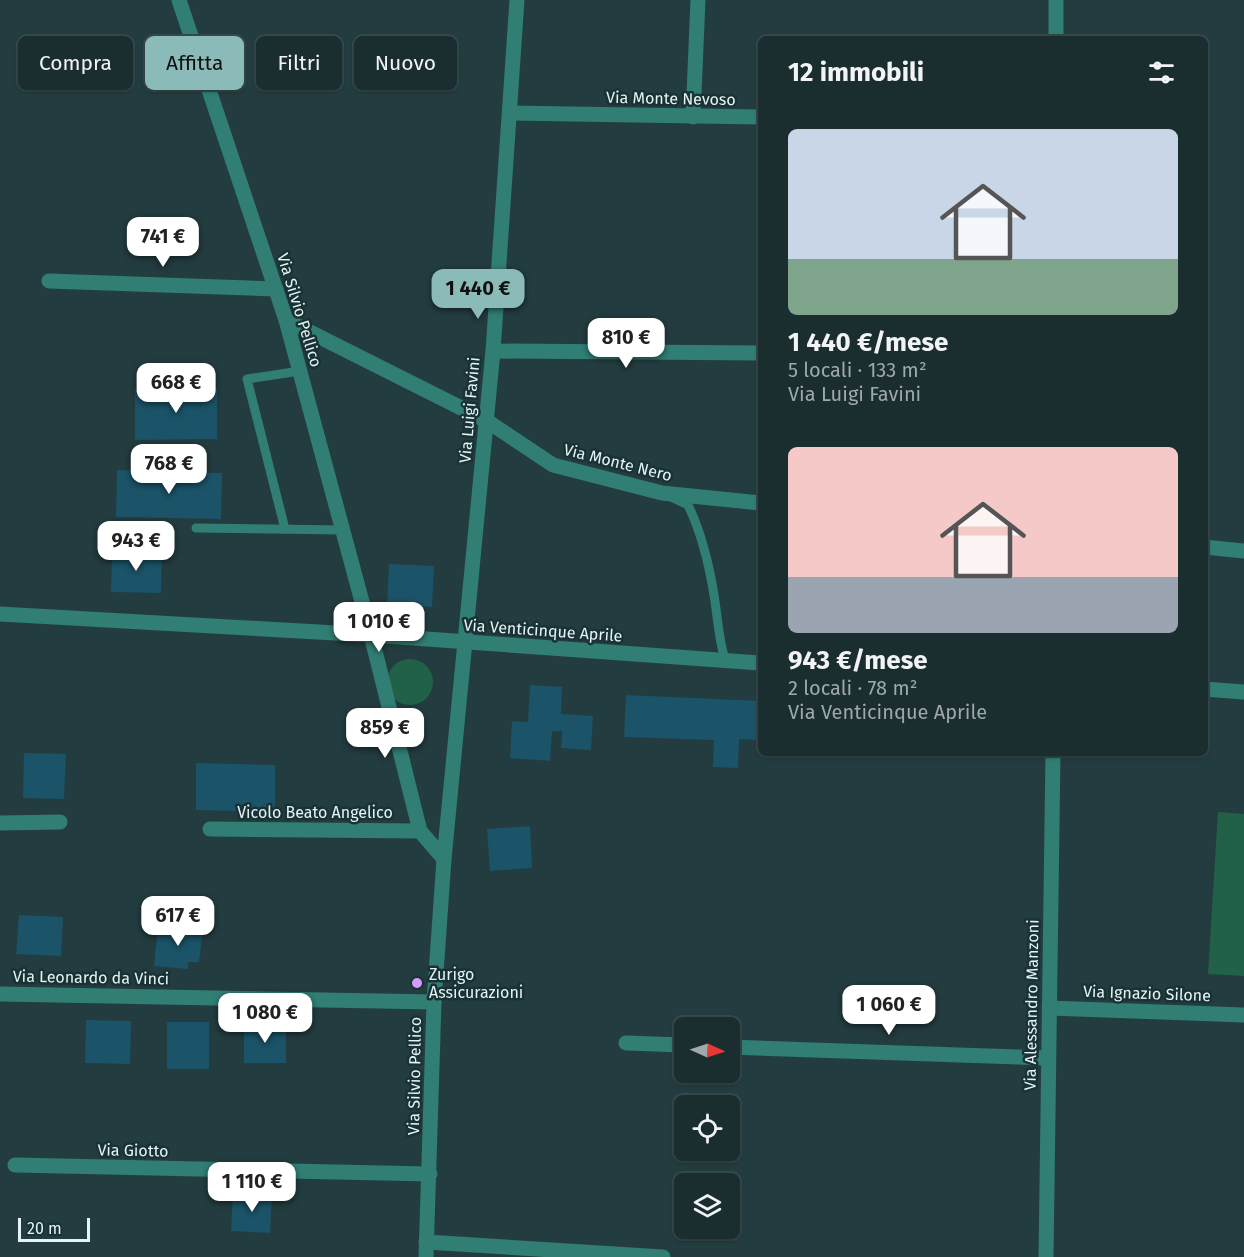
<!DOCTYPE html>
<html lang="it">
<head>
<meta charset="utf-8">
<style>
	:root { --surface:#1a2d2f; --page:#233537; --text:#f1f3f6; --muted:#9fa8aa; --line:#38494b; --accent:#8bbbb9 }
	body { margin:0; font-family:"Fira Sans",sans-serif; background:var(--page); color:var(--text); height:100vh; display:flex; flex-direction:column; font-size:22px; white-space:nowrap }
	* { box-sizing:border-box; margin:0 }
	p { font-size:20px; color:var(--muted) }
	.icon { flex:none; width:33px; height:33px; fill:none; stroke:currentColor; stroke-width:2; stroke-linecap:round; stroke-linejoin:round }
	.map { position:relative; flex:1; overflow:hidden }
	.details { position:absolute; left:758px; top:36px; width:450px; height:720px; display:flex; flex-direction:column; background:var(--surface); border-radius:9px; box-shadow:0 2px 4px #0004,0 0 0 2px var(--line) }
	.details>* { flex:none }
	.guide { position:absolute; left:18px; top:36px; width:570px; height:54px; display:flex; gap:12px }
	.needle { width:39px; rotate:93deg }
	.fabs { position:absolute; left:674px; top:1017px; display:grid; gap:12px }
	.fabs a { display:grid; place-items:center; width:66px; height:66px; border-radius:9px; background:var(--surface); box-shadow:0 2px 4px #0004,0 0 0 2px var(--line); font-size:30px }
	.scale { position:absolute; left:18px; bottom:15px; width:72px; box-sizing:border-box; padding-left:6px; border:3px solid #e5f3f5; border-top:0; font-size:16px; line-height:21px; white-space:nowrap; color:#e5f3f5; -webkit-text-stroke:4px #193235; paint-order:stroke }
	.price { position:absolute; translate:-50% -51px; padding:0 14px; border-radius:12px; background:#fff; color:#222; font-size:20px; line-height:39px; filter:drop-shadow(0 2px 3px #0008) }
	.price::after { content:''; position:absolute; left:50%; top:36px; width:18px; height:14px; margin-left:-9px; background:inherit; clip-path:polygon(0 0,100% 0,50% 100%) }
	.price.on { background:var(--accent); color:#111 }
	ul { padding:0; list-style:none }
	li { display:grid; align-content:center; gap:12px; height:318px; padding:0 30px }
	li span { display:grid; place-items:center; height:186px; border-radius:9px; color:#555 }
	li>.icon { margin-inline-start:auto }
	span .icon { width:108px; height:108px; fill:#fffc; stroke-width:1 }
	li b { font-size:26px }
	h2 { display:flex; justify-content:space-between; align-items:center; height:72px; padding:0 30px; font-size:26px }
	.pill { padding:0 21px; border-radius:9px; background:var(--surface); box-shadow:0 2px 4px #0004,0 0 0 2px var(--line); font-size:21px; line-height:54px }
	.pill.on { background:var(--accent); color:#111 }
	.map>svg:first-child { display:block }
	.green { fill:#216147 }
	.building { fill:#1b5368 }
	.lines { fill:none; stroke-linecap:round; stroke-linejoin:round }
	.lane { stroke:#307e74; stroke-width:9 }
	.street { stroke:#307e74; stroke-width:15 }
	.poi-dot { fill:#d39cfc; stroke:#193235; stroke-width:2 }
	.labels { text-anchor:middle; stroke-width:5; stroke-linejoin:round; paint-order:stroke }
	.street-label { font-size:16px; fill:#e5f3f5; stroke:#193235 }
	.poi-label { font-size:16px; fill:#e5f3f5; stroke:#193235; text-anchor:start }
</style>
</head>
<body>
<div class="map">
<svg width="1244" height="1257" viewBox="0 0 1244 1257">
	<rect width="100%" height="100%" fill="#233c3f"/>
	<g class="green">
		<circle cx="410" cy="682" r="23"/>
		<polygon points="1218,812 1244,814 1244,976 1208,974"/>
	</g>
	<g class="building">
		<polygon points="217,388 217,439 135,440 135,389"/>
		<polygon points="117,470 222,473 221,519 116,517"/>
		<polygon points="112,552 162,553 161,593 111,592"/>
		<polygon points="389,564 434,566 432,607 387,605"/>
		<polygon points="530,685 562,687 561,714 593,716 591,750 561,748 562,731 552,731 550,761 510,758 512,721 528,722"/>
		<polygon points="626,695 760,701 760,740 739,739 738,768 713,767 714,740 624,737"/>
		<polygon points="24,753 66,754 64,799 23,798"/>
		<polygon points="196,763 275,765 275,812 196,810"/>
		<polygon points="530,826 532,868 490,871 487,829"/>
		<polygon points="19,915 63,917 61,956 16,954"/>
		<polygon points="158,925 203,929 199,962 188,962 188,969 154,966"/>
		<polygon points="86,1020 131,1021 130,1064 85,1063"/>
		<rect x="167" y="1022" width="42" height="47"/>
		<rect x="244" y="1026" width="42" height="37"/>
		<polygon points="233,1193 272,1194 270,1233 231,1231"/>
	</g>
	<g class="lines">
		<g class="lane">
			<path d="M673,498l15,7c14,29 21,59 26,90 4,24 4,41 11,65"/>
			<polyline points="196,528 343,530"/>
			<polyline points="285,529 247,379 300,371"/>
		</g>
		<g class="street">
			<polyline points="179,0 286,320 371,635 420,831 444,859"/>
			<polyline points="1056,39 1056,0"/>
			<polyline points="510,113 760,117"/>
			<polyline points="693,117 698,0"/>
			<polyline points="49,281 276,289"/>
			<polyline points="286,320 487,421 553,465 662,493 760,503"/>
			<polyline points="493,351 760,353"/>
			<polyline points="1204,547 1244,551"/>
			<polyline points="0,614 371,635 760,663"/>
			<polyline points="1204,689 1244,692"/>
			<polyline points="0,823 60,822"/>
			<polyline points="210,829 420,831"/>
			<polyline points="0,994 434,1002"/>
			<polyline points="1049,1008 1244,1015"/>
			<polyline points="626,1043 684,1045"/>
			<polyline points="729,1047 1048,1058"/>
			<polyline points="15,1165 430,1174"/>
			<polyline points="426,1242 663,1257"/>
			<polyline points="426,1257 434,1002 444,859 493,351 517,0"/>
			<polyline points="1046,1257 1053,753"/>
		</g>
	</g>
	<circle class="poi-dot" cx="417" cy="983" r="6"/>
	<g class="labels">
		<g class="street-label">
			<text transform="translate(671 98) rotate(1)" y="6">Via Monte Nevoso</text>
			<text transform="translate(300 310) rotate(73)" y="6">Via Silvio Pellico</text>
			<text transform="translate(469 410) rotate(-85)" y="6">Via Luigi Favini</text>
			<text transform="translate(618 462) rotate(14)" y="6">Via Monte Nero</text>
			<text transform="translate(543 630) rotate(4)" y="6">Via Venticinque Aprile</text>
			<text x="315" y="818">Vicolo Beato Angelico</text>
			<text transform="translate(91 977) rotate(1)" y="6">Via Leonardo da Vinci</text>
			<text transform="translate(1147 993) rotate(2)" y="6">Via Ignazio Silone</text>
			<text transform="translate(1031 1005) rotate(-89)" y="6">Via Alessandro Manzoni</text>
			<text transform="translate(414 1076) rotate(-89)" y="6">Via Silvio Pellico</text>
			<text transform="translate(133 1150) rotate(1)" y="6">Via Giotto</text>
		</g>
		<g class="poi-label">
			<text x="429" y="980">Zurigo<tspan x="429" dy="18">Assicurazioni</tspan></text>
		</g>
	</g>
</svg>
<div class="fabs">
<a><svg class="needle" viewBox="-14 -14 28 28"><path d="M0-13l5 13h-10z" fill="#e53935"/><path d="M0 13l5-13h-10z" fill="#9fa8aa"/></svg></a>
<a><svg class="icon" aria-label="locate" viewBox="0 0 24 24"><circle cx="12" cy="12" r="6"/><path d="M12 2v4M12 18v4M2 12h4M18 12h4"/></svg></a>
<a><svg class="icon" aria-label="layers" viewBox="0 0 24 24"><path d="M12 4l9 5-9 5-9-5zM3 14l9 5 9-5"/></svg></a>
</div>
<div class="scale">20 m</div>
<b class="price" style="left:163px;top:268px">741 €</b>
<b class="price on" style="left:478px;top:320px">1 440 €</b>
<b class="price" style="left:626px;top:369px">810 €</b>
<b class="price" style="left:176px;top:414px">668 €</b>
<b class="price" style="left:169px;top:495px">768 €</b>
<b class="price" style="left:136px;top:572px">943 €</b>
<b class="price" style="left:379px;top:653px">1 010 €</b>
<b class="price" style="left:385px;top:759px">859 €</b>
<b class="price" style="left:178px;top:947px">617 €</b>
<b class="price" style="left:889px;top:1036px">1 060 €</b>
<b class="price" style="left:265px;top:1044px">1 080 €</b>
<b class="price" style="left:252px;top:1213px">1 110 €</b>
<div class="guide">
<a class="pill">Compra</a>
<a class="pill on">Affitta</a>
<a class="pill">Filtri</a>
<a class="pill">Nuovo</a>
</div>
<section class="details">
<h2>12 immobili<svg class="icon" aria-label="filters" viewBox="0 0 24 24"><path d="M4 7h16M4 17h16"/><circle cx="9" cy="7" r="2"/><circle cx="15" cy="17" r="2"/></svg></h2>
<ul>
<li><span style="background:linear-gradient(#c9d6e8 70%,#7fa58c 0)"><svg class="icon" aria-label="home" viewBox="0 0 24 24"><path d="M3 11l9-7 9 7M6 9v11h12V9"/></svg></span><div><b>1 440 €/mese</b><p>5 locali · 133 m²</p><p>Via Luigi Favini</p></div></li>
<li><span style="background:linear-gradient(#f6c9c9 70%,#9aa5b1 0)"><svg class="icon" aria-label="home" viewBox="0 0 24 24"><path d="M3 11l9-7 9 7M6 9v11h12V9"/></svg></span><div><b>943 €/mese</b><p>2 locali · 78 m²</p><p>Via Venticinque Aprile</p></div></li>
</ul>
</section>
</div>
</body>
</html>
